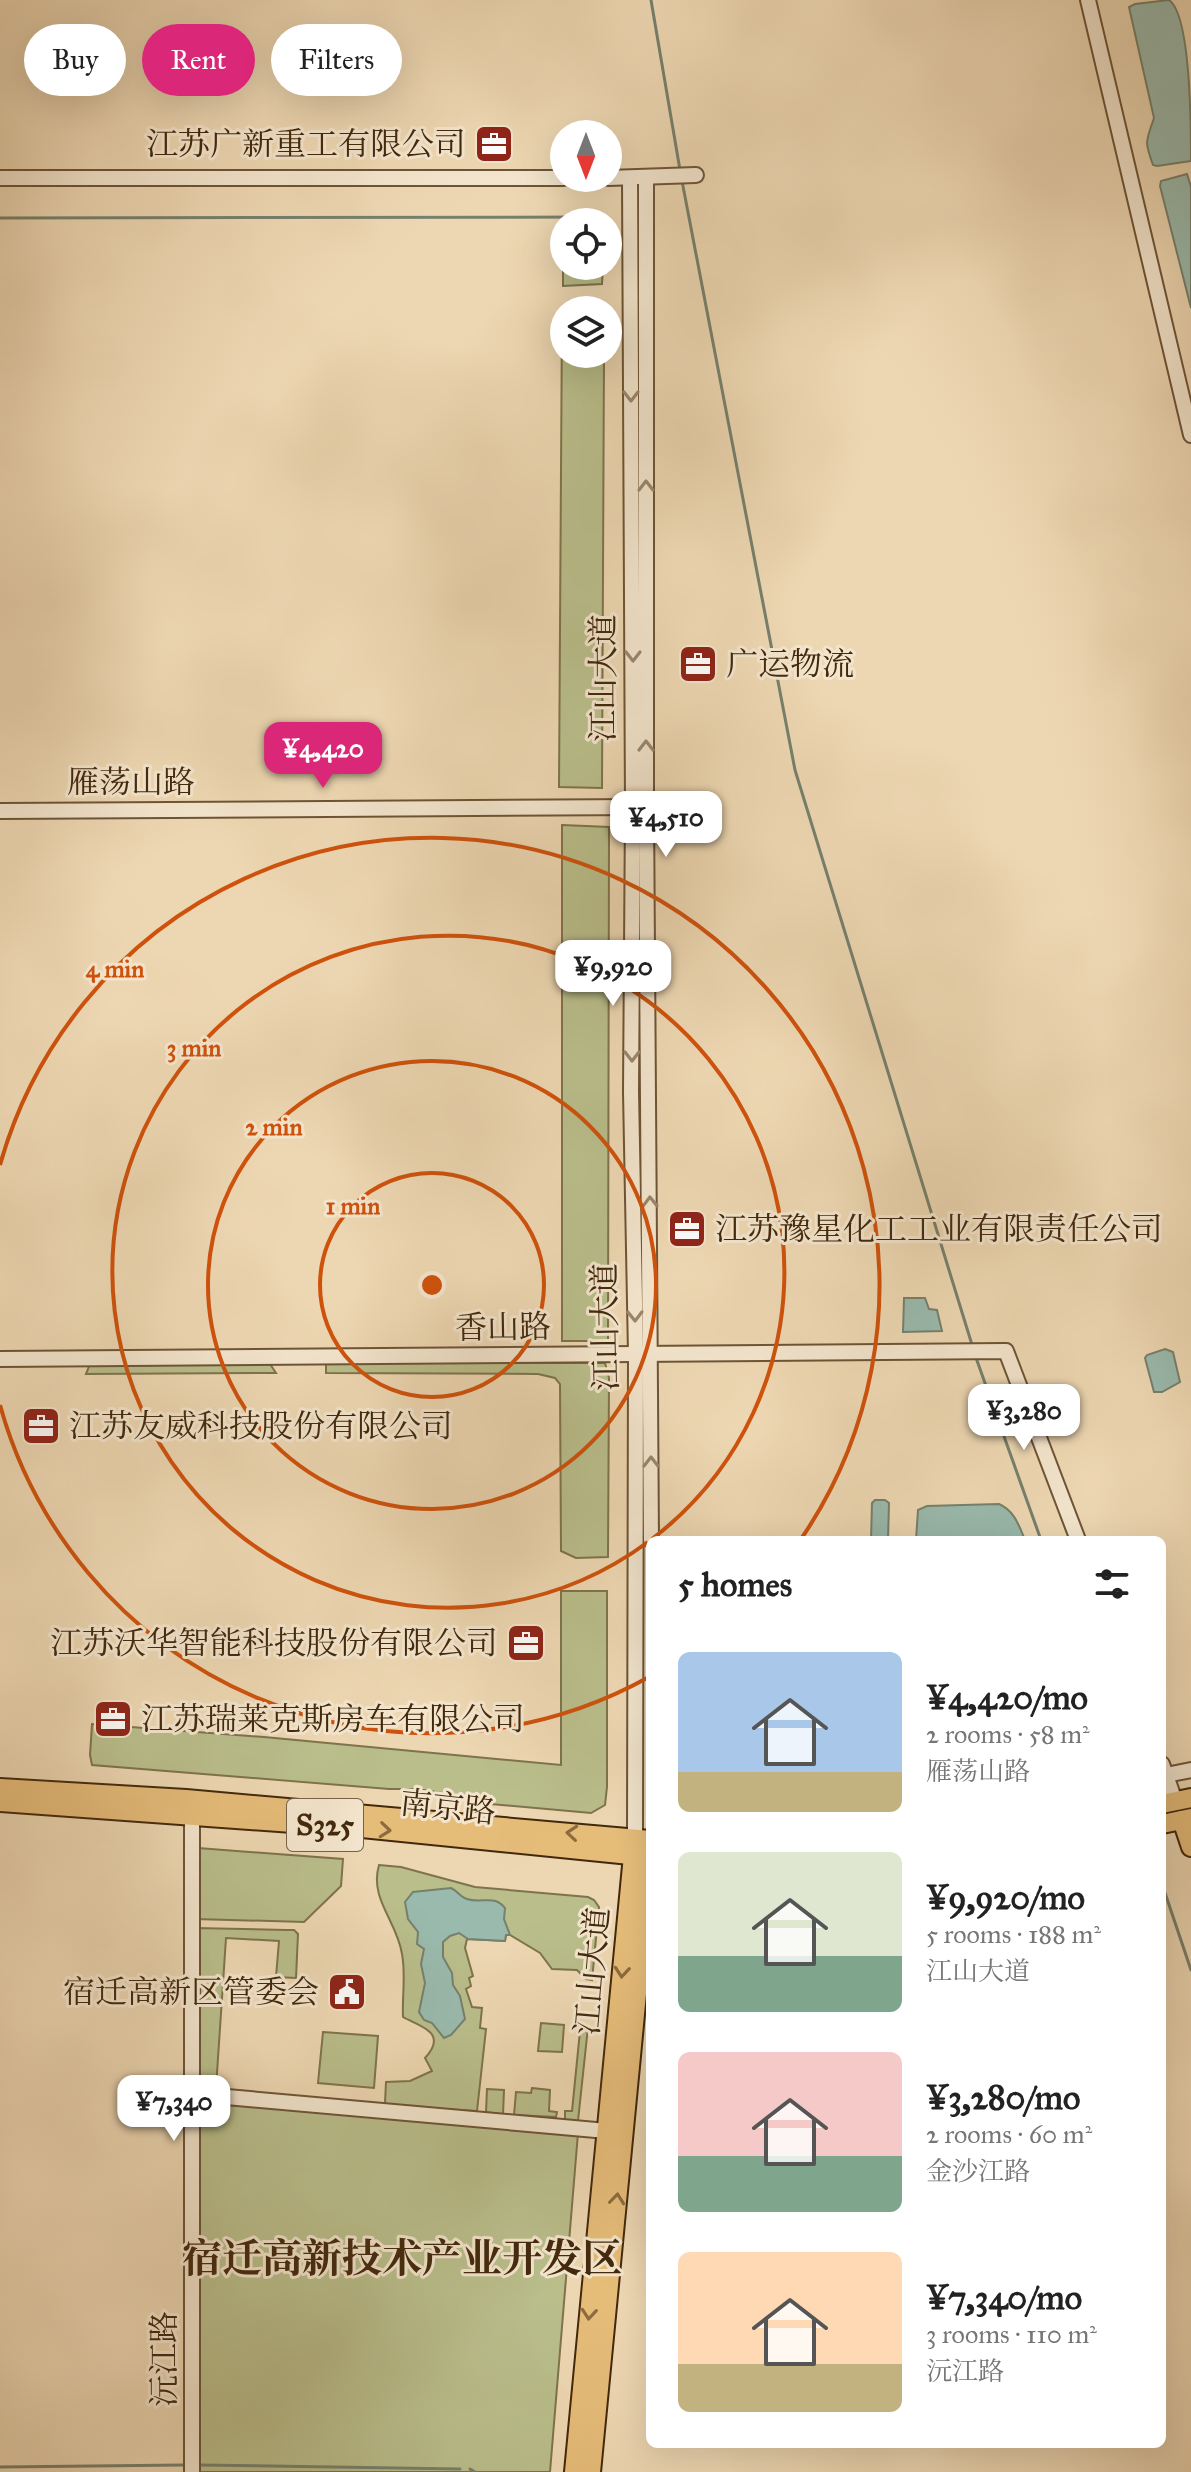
<!DOCTYPE html>
<html lang="en">
<head>
<meta charset="utf-8">
<style>
	:root { --surface:#fff; --page:#f6f6f6; --text:#222; --muted:#767676; --accent:#db2777 }
	body { margin:0; font-family:"IM FELL Great Primer","Noto Serif SC",serif; background:var(--page); color:var(--text); height:100vh; display:flex; flex-direction:column; font-size:30px; white-space:nowrap }
	* { box-sizing:border-box; margin:0 }
	p { font-size:26px; color:var(--muted) }
	.icon { flex:none; width:44px; height:44px; fill:none; stroke:currentColor; stroke-width:2; stroke-linecap:round; stroke-linejoin:round }
	.map { position:relative; flex:1; overflow:hidden }
	.drawer { position:absolute; left:646px; top:1536px; width:520px; height:912px; display:flex; flex-direction:column; background:var(--surface); border-radius:12px; box-shadow:0 8px 32px #0002 }
	.drawer>* { flex:none }
	.hud { position:absolute; left:24px; top:24px; width:502px; height:72px; display:flex; gap:16px }
	.needle { width:52px; rotate:180deg }
	.fabs { position:absolute; left:550px; top:120px; display:grid; gap:16px }
	.fabs a { display:grid; place-items:center; width:72px; height:72px; border-radius:50%; background:var(--surface); box-shadow:0 8px 32px #0002; font-size:40px }
	.price { position:absolute; translate:-50% -68px; padding:0 18px; border-radius:16px; background:#fff; color:#222; font-size:26px; line-height:52px; filter:drop-shadow(0 2px 4px #0008) }
	.price::after { content:''; position:absolute; left:50%; top:48px; width:24px; height:18px; margin-left:-12px; background:inherit; clip-path:polygon(0 0,100% 0,50% 100%) }
	.price.on { background:var(--accent); color:#fff }
	ul { padding:0; list-style:none }
	li { display:flex; align-items:center; gap:24px; height:200px; padding:0 32px }
	li span { display:grid; place-items:center; flex:none; width:224px; height:160px; border-radius:12px; color:#555 }
	li>.icon { margin-inline-start:auto }
	span .icon { width:96px; height:96px; fill:#fffc; stroke-width:1 }
	li b { font-size:34px }
	h2 { display:flex; justify-content:space-between; align-items:center; height:96px; padding:0 32px; font-size:34px }
	.pill { padding:0 28px; border-radius:36px; background:var(--surface); box-shadow:0 8px 32px #0002; font-size:28px; line-height:72px }
	.pill.on { background:var(--accent); color:#fff }
	.map>svg:first-child { display:block }
	.green { fill:#b9be8b; stroke:#7e734c; stroke-width:2 }
	.water { fill:#99baad; stroke:#76806d; stroke-width:2 }
	.lines { fill:none; stroke-linecap:round; stroke-linejoin:round }
	.stream { stroke:#76806d; stroke-width:3 }
	.minor-casing { stroke:#6d5436; stroke-width:18 }
	.major-casing { stroke:#42280c; stroke-width:22 }
	.minor { stroke:#f3e5cd; stroke-width:14 }
	.major { stroke:#e6bc79; stroke-width:18 }
	.oneway { stroke:#9a866c }
	.oneway2 { stroke:#8c6b3d }
	.ring { fill:none; stroke:#cf520c; stroke-width:4 }
	.labels { text-anchor:middle; stroke-width:6; stroke-linejoin:round; paint-order:stroke }
	.shield { fill:#f3e5cd; stroke:#776146; stroke-width:2 }
	.shield-label { font-size:30px; font-weight:bold; fill:#42280c }
	.poi-label { font-size:32px; fill:#42280c; stroke:#f3e5cd; text-anchor:start }
	.street-label { font-size:32px; fill:#42280c; stroke:#f3e5cd }
	.district-label { font-size:40px; font-weight:bold; fill:#42280c; stroke:#f3e5cd }
	.centre { fill:#cf520c; stroke:#f3e5cd; stroke-width:4 }
	.ring-label { font-size:24px; text-anchor:middle; font-weight:bold; fill:#cf520c; stroke:#f3e5cd; stroke-width:6; stroke-linejoin:round; paint-order:stroke }
</style>
</head>
<body>
<div class="map">
<svg width="1191" height="2472" viewBox="0 0 1191 2472">
	<rect width="100%" height="100%" fill="#edd7b2"/>
	<filter id="stains"><feTurbulence type="fractalNoise" baseFrequency=".0025" numOctaves="4"/><feColorMatrix values="0 0 0 0 .2 0 0 0 0 .09 0 0 0 0 .02 0 0 0 .5 -.17"/></filter>
	<radialGradient id="worn" r=".72"><stop offset=".6" stop-color="#630" stop-opacity="0"/><stop offset="1" stop-color="#630" stop-opacity=".3"/></radialGradient>
	<g class="green">
		<polygon points="563,235 564,266 603,266 602,284 563,286"/>
		<polygon points="562,314 564,354 604,354 602,788 559,787"/>
		<polygon points="562,825 609,827 608,1341 562,1341"/>
		<polygon points="326,1363 605,1363 609,1378 608,1557 576,1558 561,1551 560,1384 555,1378 538,1374 326,1373"/>
		<polygon points="90,1364 270,1364 276,1373 86,1374"/>
		<polygon points="561,1591 607,1591 607,1787 605,1805 591,1813 479,1803 461,1796 417,1789 389,1789 92,1765 90,1755 92,1724 264,1737 561,1765"/>
		<polygon points="198,1848 343,1859 341,1886 304,1922 195,1919"/>
		<path d="M379,1865l22,2 74,20 113,10 6,3 5,7 -7,73 -6,-1 -9,-9 -25,-1 -12,-16 -30,-18h-4l-1,6 -38,-2 -2,9 8,28 -4,2 2,8 -5,3 6,18 10,1 -2,20 6,1 -9,82 -86,-5 -6,-3 1,-21 24,-1 22,-10 -7,-13c24,-26 -6,-32 -22,-41 -1,-21 3,-42 -1,-63 -5,-33 -33,-55 -23,-89z"/>
		<polygon points="195,1928 287,1930 294,1930 298,1934 296,1978 276,1977 279,1941 226,1938 216,2088 195,2086"/>
		<polygon points="541,2023 564,2025 562,2052 538,2051"/>
		<polygon points="573,2025 588,2027 578,2121 565,2120 565,2111 572,2111 580,2031 573,2029"/>
		<polygon points="323,2032 378,2036 374,2088 318,2083"/>
		<polygon points="532,2088 550,2090 549,2111 557,2112 556,2117 514,2115 516,2092 531,2093"/>
		<polygon points="487,2089 504,2090 503,2115 486,2112"/>
		<polygon points="200,2099 578,2133 550,2472 199,2472"/>
	</g>
	<g class="water">
		<path d="M1169,0c22,15 22,130 22,161l-34,5 -4,-1c-9,-25 -7,-23 1,-47l-25,-111 6,-3z"/>
		<polygon points="1187,174 1191,187 1191,308 1160,186 1161,181"/>
		<polygon points="904,1298 925,1298 929,1309 937,1310 942,1331 903,1332"/>
		<polygon points="1165,1349 1173,1352 1180,1382 1162,1392 1154,1392 1145,1358 1147,1355"/>
		<polygon points="875,1500 885,1500 889,1503 888,1540 871,1540 872,1503"/>
		<path d="M999,1504c16,7 20,22 26,36h-109l2,-30 9,-4z"/>
		<path d="M451,1888c7,3 9,9 16,11 15,5 27,-5 38,9l-1,11 6,16h-4l-1,6 -37,-2 -9,-6 -9,3 -7,6v15l9,16 1,12 7,11 5,23 -14,16 -7,3 -12,-15 -8,-3 -5,-8 6,-29 -4,-19 3,-15 -7,-5 1,-12 -10,-13 -3,-17 8,-10z"/>
	</g>
	<g class="lines">
		<g class="stream">
			<polyline points="651,0 680,170"/>
			<polyline points="682,181 795,770 973,1348"/>
			<polyline points="0,218 595,217"/>
			<polyline points="975,1355 1041,1540"/>
			<polyline points="1162,1884 1191,1970"/>
			<polyline points="200,2465 460,2469"/>
			<polyline points="0,2467 183,2465"/>
			<polyline points="470,2469 475,2472"/>
		</g>
		<g class="minor-casing">
			<g id="minor">
				<polyline points="1088,0 1191,435"/>
				<polyline points="0,178 564,178"/>
				<polyline points="608,178 696,175"/>
				<polyline points="630,178 633,807 631,1092 636,1354 635,1838"/>
				<polyline points="646,178 646,807 651,1540"/>
				<polyline points="0,811 642,807"/>
				<polyline points="0,1359 1006,1351 1078,1540"/>
				<polyline points="1162,1764 1175,1801"/>
				<polyline points="1166,1775 1191,1770"/>
				<polyline points="193,2094 607,2131"/>
				<polyline points="192,2472 192,1814"/>
			</g>
		</g>
		<g class="major-casing">
			<g id="major">
				<polyline points="0,1788 186,1799 650,1840"/>
				<polyline points="0,1802 362,1828 650,1857"/>
				<polyline points="1162,1804 1191,1798"/>
				<polyline points="1182,1820 1191,1847"/>
				<polyline points="1162,1824 1191,1818"/>
				<polyline points="574,2472 634,1845"/>
				<polyline points="591,2472 650,1858"/>
			</g>
		</g>
		<use href="#minor" class="minor"/>
		<use href="#major" class="major"/>
	</g>
	<defs><path id="oneway-chevron" d="M-2-3.5L2.5 0L-2 3.5" fill="none" stroke-width="1.6" stroke-linecap="round" stroke-linejoin="round" transform="scale(2)"/></defs>
	<g class="oneway">
		<use href="#oneway-chevron" transform="translate(631 396) rotate(90)"/>
		<use href="#oneway-chevron" transform="translate(646 486) rotate(-90)"/>
		<use href="#oneway-chevron" transform="translate(633 656) rotate(90)"/>
		<use href="#oneway-chevron" transform="translate(646 746) rotate(-90)"/>
		<use href="#oneway-chevron" transform="translate(632 1056) rotate(90)"/>
		<use href="#oneway-chevron" transform="translate(650 1202) rotate(-91)"/>
		<use href="#oneway-chevron" transform="translate(635 1316) rotate(89)"/>
		<use href="#oneway-chevron" transform="translate(651 1462) rotate(-90)"/>
	</g>
	<g class="oneway2">
		<use href="#oneway-chevron" transform="translate(385 1830) rotate(6)"/>
		<use href="#oneway-chevron" transform="translate(572 1833) rotate(-175)"/>
		<use href="#oneway-chevron" transform="translate(622 1972) rotate(95)"/>
		<use href="#oneway-chevron" transform="translate(617 2199) rotate(-84)"/>
		<use href="#oneway-chevron" transform="translate(589 2314) rotate(95)"/>
	</g>
	<g class="ring">
		<circle cx="432" cy="1285" r="112"/>
		<circle cx="432" cy="1285" r="224"/>
		<path d="M648 1542A336 336 0 1 1 652 1539"/>
		<path d="M649 1677A448 448 0 0 1 0 1405M0 1165A448 448 0 1 1 801 1539"/>
	</g>
	<defs>
		<g id="office-square" transform="scale(2)"><rect x="-9" y="-9" width="18" height="18" rx="4" fill="#8f2418" stroke="#f3e5cd"/><path d="M-6-3h4V-5.5h4V-3h4V5H-6ZM-1-4.5V-3h2v-1.5ZM-6 0V1H6V0Z" fill="#fff"/></g>
		<g id="civic-square" transform="scale(2)"><rect x="-9" y="-9" width="18" height="18" rx="4" fill="#8f2418" stroke="#f3e5cd"/><path d="M-.6-6.5H3V-4.5H.6V-3L4-1V1h2V6H-6V1h2V-1L-.6-3ZM-1.2 2.5V6h2.4V2.5Z" fill="#fff"/></g>
	</defs>
	<g fill-rule="evenodd">
		<use href="#office-square" x="494" y="144"/>
		<use href="#office-square" x="698" y="664"/>
		<use href="#office-square" x="687" y="1229"/>
		<use href="#office-square" x="41" y="1426"/>
		<use href="#office-square" x="526" y="1643"/>
		<use href="#office-square" x="113" y="1719"/>
		<use href="#civic-square" x="347" y="1992"/>
	</g>
	<g class="labels">
		<rect class="shield" x="287" y="1799" width="76" height="52" rx="6"/>
		<g class="shield-label">
			<text x="325" y="1835">S325</text>
		</g>
		<g class="poi-label">
			<text x="466" y="155" text-anchor="end">江苏广新重工有限公司</text>
			<text x="726" y="675">广运物流</text>
			<text x="715" y="1240">江苏豫星化工工业有限责任公司</text>
			<text x="69" y="1437">江苏友威科技股份有限公司</text>
			<text x="498" y="1654" text-anchor="end">江苏沃华智能科技股份有限公司</text>
			<text x="141" y="1730">江苏瑞莱克斯房车有限公司</text>
			<text x="319" y="2003" text-anchor="end">宿迁高新区管委会</text>
		</g>
		<g class="street-label">
			<text transform="translate(603 678) rotate(-90)" y="11">江山大道</text>
			<text x="131" y="793">雁荡山路</text>
			<text transform="translate(503 1327) rotate(-1)" y="11">香山路</text>
			<text transform="translate(605 1327) rotate(-91)" y="11">江山大道</text>
			<text transform="translate(448 1807) rotate(6)" y="11">南京路</text>
			<text transform="translate(592 1971) rotate(-85)" y="11">江山大道</text>
			<text transform="translate(164 2359) rotate(-90)" y="11">沅江路</text>
		</g>
		<g class="district-label">
			<text x="402" y="2272">宿迁高新技术产业开发区</text>
		</g>
	</g>
	<circle cx="432" cy="1285" r="12" class="centre"/>
	<g class="ring-label">
		<text x="115" y="977">4 min</text>
		<text x="194" y="1056">3 min</text>
		<text x="274" y="1135">2 min</text>
		<text x="353" y="1214">1 min</text>
	</g>
	<rect width="100%" height="100%" filter="url(#stains)"/>
	<rect width="100%" height="100%" fill="url(#worn)"/>
</svg>
<div class="fabs">
<a><svg class="needle" viewBox="-14 -14 28 28"><path d="M0-13l5 13h-10z" fill="#e53935"/><path d="M0 13l5-13h-10z" fill="#767676"/></svg></a>
<a><svg class="icon" aria-label="locate" viewBox="0 0 24 24"><circle cx="12" cy="12" r="6"/><path d="M12 2v4M12 18v4M2 12h4M18 12h4"/></svg></a>
<a><svg class="icon" aria-label="layers" viewBox="0 0 24 24"><path d="M12 4l9 5-9 5-9-5zM3 14l9 5 9-5"/></svg></a>
</div>
<b class="price on" style="left:323px;top:790px">¥4,420</b>
<b class="price" style="left:666px;top:859px">¥4,510</b>
<b class="price" style="left:613px;top:1008px">¥9,920</b>
<b class="price" style="left:1024px;top:1452px">¥3,280</b>
<b class="price" style="left:174px;top:2143px">¥7,340</b>
<div class="hud">
<a class="pill">Buy</a>
<a class="pill on">Rent</a>
<a class="pill">Filters</a>
</div>
<section class="drawer">
<h2>5 homes<svg class="icon" aria-label="filters" viewBox="0 0 24 24"><path d="M4 7h16M4 17h16"/><circle cx="9" cy="7" r="2"/><circle cx="15" cy="17" r="2"/></svg></h2>
<ul>
<li><span style="background:linear-gradient(#a9c7e8 75%,#c2b280 0)"><svg class="icon" aria-label="home" viewBox="0 0 24 24"><path d="M3 11l9-7 9 7M6 9v11h12V9"/></svg></span><div><b>¥4,420/mo</b><p>2 rooms · 58 m²</p><p>雁荡山路</p></div></li>
<li><span style="background:linear-gradient(#dfe7d0 65%,#7fa58c 0)"><svg class="icon" aria-label="home" viewBox="0 0 24 24"><path d="M3 11l9-7 9 7M6 9v11h12V9"/></svg></span><div><b>¥9,920/mo</b><p>5 rooms · 188 m²</p><p>江山大道</p></div></li>
<li><span style="background:linear-gradient(#f6c9c9 65%,#7fa58c 0)"><svg class="icon" aria-label="home" viewBox="0 0 24 24"><path d="M3 11l9-7 9 7M6 9v11h12V9"/></svg></span><div><b>¥3,280/mo</b><p>2 rooms · 60 m²</p><p>金沙江路</p></div></li>
<li><span style="background:linear-gradient(#ffd9b3 70%,#c2b280 0)"><svg class="icon" aria-label="home" viewBox="0 0 24 24"><path d="M3 11l9-7 9 7M6 9v11h12V9"/></svg></span><div><b>¥7,340/mo</b><p>3 rooms · 110 m²</p><p>沅江路</p></div></li>
</ul>
</section>
</div>
</body>
</html>
